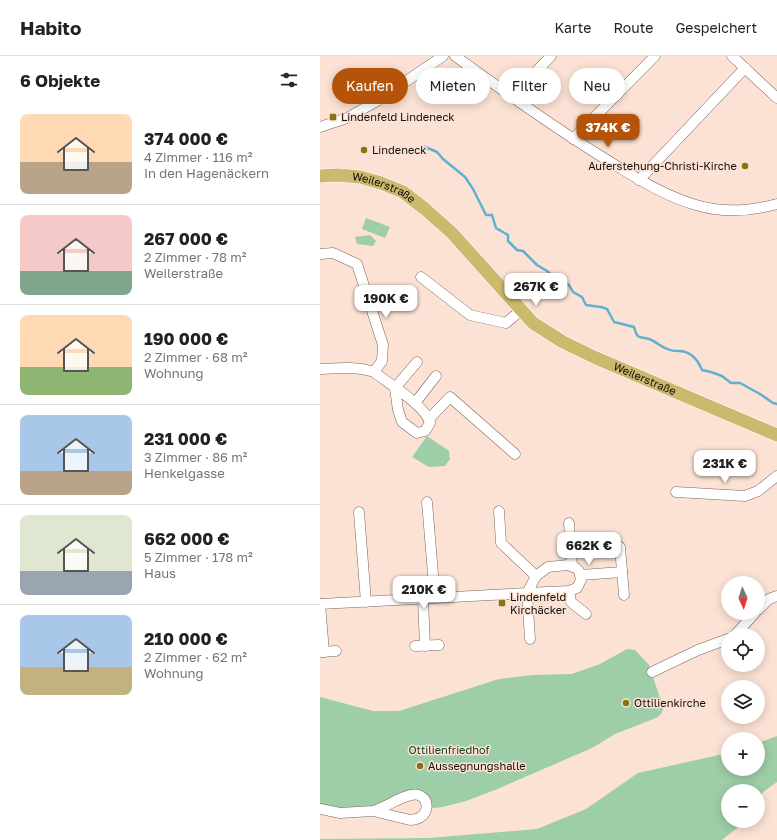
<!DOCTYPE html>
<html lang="de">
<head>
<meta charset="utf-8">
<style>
	:root { --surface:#fff; --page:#f6f6f6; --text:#222; --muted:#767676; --line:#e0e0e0; --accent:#b45309 }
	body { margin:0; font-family:"Golos Text",sans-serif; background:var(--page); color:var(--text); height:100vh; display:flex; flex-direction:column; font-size:15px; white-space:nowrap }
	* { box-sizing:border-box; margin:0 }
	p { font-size:13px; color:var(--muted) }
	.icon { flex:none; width:22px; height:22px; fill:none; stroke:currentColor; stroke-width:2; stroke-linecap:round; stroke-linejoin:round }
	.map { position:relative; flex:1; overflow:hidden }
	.sheet { display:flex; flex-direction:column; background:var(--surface); width:320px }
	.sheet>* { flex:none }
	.hud { position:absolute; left:12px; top:12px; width:380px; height:36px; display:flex; gap:8px }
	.needle { width:26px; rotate:176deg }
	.buttons { position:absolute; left:401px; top:520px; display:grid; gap:8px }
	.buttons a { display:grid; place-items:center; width:44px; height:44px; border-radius:50%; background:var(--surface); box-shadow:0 2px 10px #0003; font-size:20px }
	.price { position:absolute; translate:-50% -34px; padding:0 9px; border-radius:8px; background:#fff; color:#222; font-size:13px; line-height:26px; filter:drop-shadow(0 1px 2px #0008) }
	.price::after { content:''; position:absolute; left:50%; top:24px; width:12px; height:9px; margin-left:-6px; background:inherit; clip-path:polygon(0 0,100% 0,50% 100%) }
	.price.active { background:var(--accent); color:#fff }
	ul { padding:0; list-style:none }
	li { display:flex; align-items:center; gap:12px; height:100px; padding:0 20px }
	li+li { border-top:1px solid var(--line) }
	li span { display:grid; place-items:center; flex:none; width:112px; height:80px; border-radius:8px; color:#555 }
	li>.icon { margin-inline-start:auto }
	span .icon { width:48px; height:48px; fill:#fffc; stroke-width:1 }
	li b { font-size:17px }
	h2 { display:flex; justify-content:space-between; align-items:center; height:48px; padding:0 20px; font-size:17px }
	.pill { padding:0 14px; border-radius:18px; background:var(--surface); box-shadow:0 2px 10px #0003; font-size:14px; line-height:36px }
	.pill.active { background:var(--accent); color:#fff }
	header { display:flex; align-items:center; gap:24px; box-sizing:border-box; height:56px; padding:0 20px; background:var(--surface); border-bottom:1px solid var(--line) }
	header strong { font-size:19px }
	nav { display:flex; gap:22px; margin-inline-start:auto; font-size:14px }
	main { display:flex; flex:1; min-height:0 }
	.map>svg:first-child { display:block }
	.green { fill:#9dcea7 }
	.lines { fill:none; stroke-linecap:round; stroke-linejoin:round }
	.stream { stroke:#5eb1d1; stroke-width:2.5 }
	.minor-casing { stroke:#7b6559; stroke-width:11 }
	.major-casing { stroke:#fff; stroke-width:14 }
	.minor { stroke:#fff; stroke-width:10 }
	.major { stroke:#cbba6e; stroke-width:13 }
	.poi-dot { fill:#897316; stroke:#fbe2d4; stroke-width:1.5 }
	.labels { text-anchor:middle; stroke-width:3; stroke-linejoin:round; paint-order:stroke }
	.poi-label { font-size:11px; fill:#140c08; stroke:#fbe2d4; text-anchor:start }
	.street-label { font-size:11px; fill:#140c08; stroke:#fbe2d4 }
	.park-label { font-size:11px; fill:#124021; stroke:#fbe2d4 }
</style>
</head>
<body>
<header>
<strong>Habito</strong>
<nav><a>Karte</a><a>Route</a><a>Gespeichert</a></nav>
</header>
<main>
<section class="sheet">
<h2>6 Objekte<svg class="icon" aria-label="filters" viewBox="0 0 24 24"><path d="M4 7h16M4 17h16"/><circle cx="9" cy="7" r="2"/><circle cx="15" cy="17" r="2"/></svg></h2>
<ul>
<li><span style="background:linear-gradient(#ffd9b3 60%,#b9a48a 0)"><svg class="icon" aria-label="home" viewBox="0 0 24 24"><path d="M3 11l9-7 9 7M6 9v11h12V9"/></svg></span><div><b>374 000 €</b><p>4 Zimmer · 116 m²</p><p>In den Hagenäckern</p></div></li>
<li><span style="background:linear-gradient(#f6c9c9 70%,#7fa58c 0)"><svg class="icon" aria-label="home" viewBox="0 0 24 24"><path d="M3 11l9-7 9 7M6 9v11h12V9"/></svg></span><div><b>267 000 €</b><p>2 Zimmer · 78 m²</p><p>Weilerstraße</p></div></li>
<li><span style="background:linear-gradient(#ffd9b3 65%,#8fb573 0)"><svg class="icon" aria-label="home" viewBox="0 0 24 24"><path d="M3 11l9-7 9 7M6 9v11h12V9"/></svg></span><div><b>190 000 €</b><p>2 Zimmer · 68 m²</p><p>Wohnung</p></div></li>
<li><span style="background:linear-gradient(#a9c7e8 70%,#b9a48a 0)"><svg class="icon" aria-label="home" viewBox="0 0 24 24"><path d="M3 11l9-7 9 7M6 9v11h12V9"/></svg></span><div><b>231 000 €</b><p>3 Zimmer · 86 m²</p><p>Henkelgasse</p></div></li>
<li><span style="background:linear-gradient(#dfe7d0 70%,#9aa5b1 0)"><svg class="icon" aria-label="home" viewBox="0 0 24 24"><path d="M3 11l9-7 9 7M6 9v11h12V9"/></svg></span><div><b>662 000 €</b><p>5 Zimmer · 178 m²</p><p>Haus</p></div></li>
<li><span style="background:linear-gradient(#a9c7e8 65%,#c2b280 0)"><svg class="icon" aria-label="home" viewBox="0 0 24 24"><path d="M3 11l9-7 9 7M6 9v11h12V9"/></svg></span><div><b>210 000 €</b><p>2 Zimmer · 62 m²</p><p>Wohnung</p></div></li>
</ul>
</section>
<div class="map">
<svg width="457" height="784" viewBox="0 0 457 784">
	<rect width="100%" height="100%" fill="#fbe2d4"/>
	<g class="green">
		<polygon points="46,162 70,171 65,182 42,173"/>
		<polygon points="50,179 56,185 53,190 37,188 35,181"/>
		<polygon points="107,380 129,395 130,403 125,410 109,411 92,401"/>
		<path d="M307,593l8,1 14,15 14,42c0,6 -2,8 -7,11l-41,16 -23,14 -97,42 -29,11 -23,6 -16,2 -6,-13 -40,13h-61v-112l53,14h26l100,-32 33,-4 40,-1 28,-10z"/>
		<polygon points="457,680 457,726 443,736 438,749 438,735 408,735 408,765 426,765 402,784 0,784 0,783 109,782 217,773 266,753 318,717 408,697 408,713 438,713 438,687"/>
	</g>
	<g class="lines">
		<path class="stream" d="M105,91l12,5 6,7 22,18 8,12 13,26h6l4,13 12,7v6l9,9 6,1 14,14 10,6 10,9 12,5 4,7 9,5 4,8 15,2 6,2 7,13 20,5c4,13 4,9 15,12 6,2 11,7 16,9 6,3 9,3 15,3 12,1 18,9 22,19l9,2 11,4 9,7h9l20,11 13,9 4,1"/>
		<g class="minor-casing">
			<g id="minor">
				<path d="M135,0c50,36 100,72 152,104 28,17 57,36 89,45 26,8 55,6 81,-1"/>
				<polyline points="412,0 457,42"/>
				<polyline points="192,41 231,0"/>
				<polyline points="0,71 27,62 57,45 123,0"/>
				<polyline points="253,83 335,0"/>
				<polyline points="319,124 425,12"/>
				<polyline points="0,198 13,197 37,208 63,289 62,305 54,316"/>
				<polyline points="101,221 150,259 186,267 201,254"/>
				<path d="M0,313c18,-1 37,-3 54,3 14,11 52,34 56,51l-5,8 -8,2 -15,-11 -4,-12 -3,-22"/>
				<polyline points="75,332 97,306"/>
				<polyline points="95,347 116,320"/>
				<polyline points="109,363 130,341 195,398"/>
				<polyline points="356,436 425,440 438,435 457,420"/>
				<polyline points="107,446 115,542"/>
				<polyline points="179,455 181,487 216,520"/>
				<polyline points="39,456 46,546"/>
				<polyline points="249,467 252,510"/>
				<polyline points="300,491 304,539"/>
				<polyline points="261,519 302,516"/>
				<polyline points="249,535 251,546 266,558"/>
				<polyline points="103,543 105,590"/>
				<polyline points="0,548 207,537 249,535 257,532 261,524 259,515 256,512 248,509 228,511 216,520 207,537 210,583"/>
				<polyline points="0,548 4,596"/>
				<polyline points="438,554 449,543 457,540"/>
				<polyline points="415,579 435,557"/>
				<polyline points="95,590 119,589"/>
				<polyline points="0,596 16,595"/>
				<polyline points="332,616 378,594 408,583"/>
				<path d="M0,753l20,4 33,-2 37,9c24,-1 20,-29 1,-25 -13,3 -25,12 -38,16"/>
			</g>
		</g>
		<g class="major-casing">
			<g id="major">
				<path id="s1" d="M0,120l18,-1 22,2 21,6 22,9 22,17 27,24 81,90 30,19 33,16 181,77"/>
			</g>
		</g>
		<use href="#minor" class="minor"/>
		<use href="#major" class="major"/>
	</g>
	<g class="poi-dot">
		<rect x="9" y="57" width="8" height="8" rx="2"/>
		<circle cx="44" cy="94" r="4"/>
		<circle cx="425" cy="110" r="4"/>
		<rect x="178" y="543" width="8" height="8" rx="2"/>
		<circle cx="306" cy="647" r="4"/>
		<circle cx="100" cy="710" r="4"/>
	</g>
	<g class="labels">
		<g class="poi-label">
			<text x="21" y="65">Lindenfeld Lindeneck</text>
			<text x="52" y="98">Lindeneck</text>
			<text x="417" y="114" text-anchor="end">Auferstehung-Christi-Kirche</text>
			<text x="190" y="545">Lindenfeld<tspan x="190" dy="13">Kirchäcker</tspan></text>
			<text x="314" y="651">Ottilienkirche</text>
			<text x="108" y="714">Aussegnungshalle</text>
		</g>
		<g class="street-label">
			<text dy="4" stroke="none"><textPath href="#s1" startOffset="66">Weilerstraße</textPath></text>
			<text dy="4" stroke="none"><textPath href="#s1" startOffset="396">Weilerstraße</textPath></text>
		</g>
		<g class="park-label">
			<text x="129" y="698">Ottilienfriedhof</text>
		</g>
	</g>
</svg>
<div class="buttons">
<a><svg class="needle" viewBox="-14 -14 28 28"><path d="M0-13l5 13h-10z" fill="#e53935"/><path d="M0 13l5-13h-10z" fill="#767676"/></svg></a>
<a><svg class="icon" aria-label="locate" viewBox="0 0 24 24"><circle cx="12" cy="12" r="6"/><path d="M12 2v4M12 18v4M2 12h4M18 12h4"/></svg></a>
<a><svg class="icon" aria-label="layers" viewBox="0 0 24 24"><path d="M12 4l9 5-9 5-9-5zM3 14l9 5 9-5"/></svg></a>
<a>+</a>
<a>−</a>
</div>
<b class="price active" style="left:288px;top:92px">374K €</b>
<b class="price" style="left:216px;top:251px">267K €</b>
<b class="price" style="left:66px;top:263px">190K €</b>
<b class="price" style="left:405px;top:428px">231K €</b>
<b class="price" style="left:269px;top:510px">662K €</b>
<b class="price" style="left:104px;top:554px">210K €</b>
<div class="hud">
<a class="pill active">Kaufen</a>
<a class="pill">Mieten</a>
<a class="pill">Filter</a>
<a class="pill">Neu</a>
</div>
</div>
</main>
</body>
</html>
